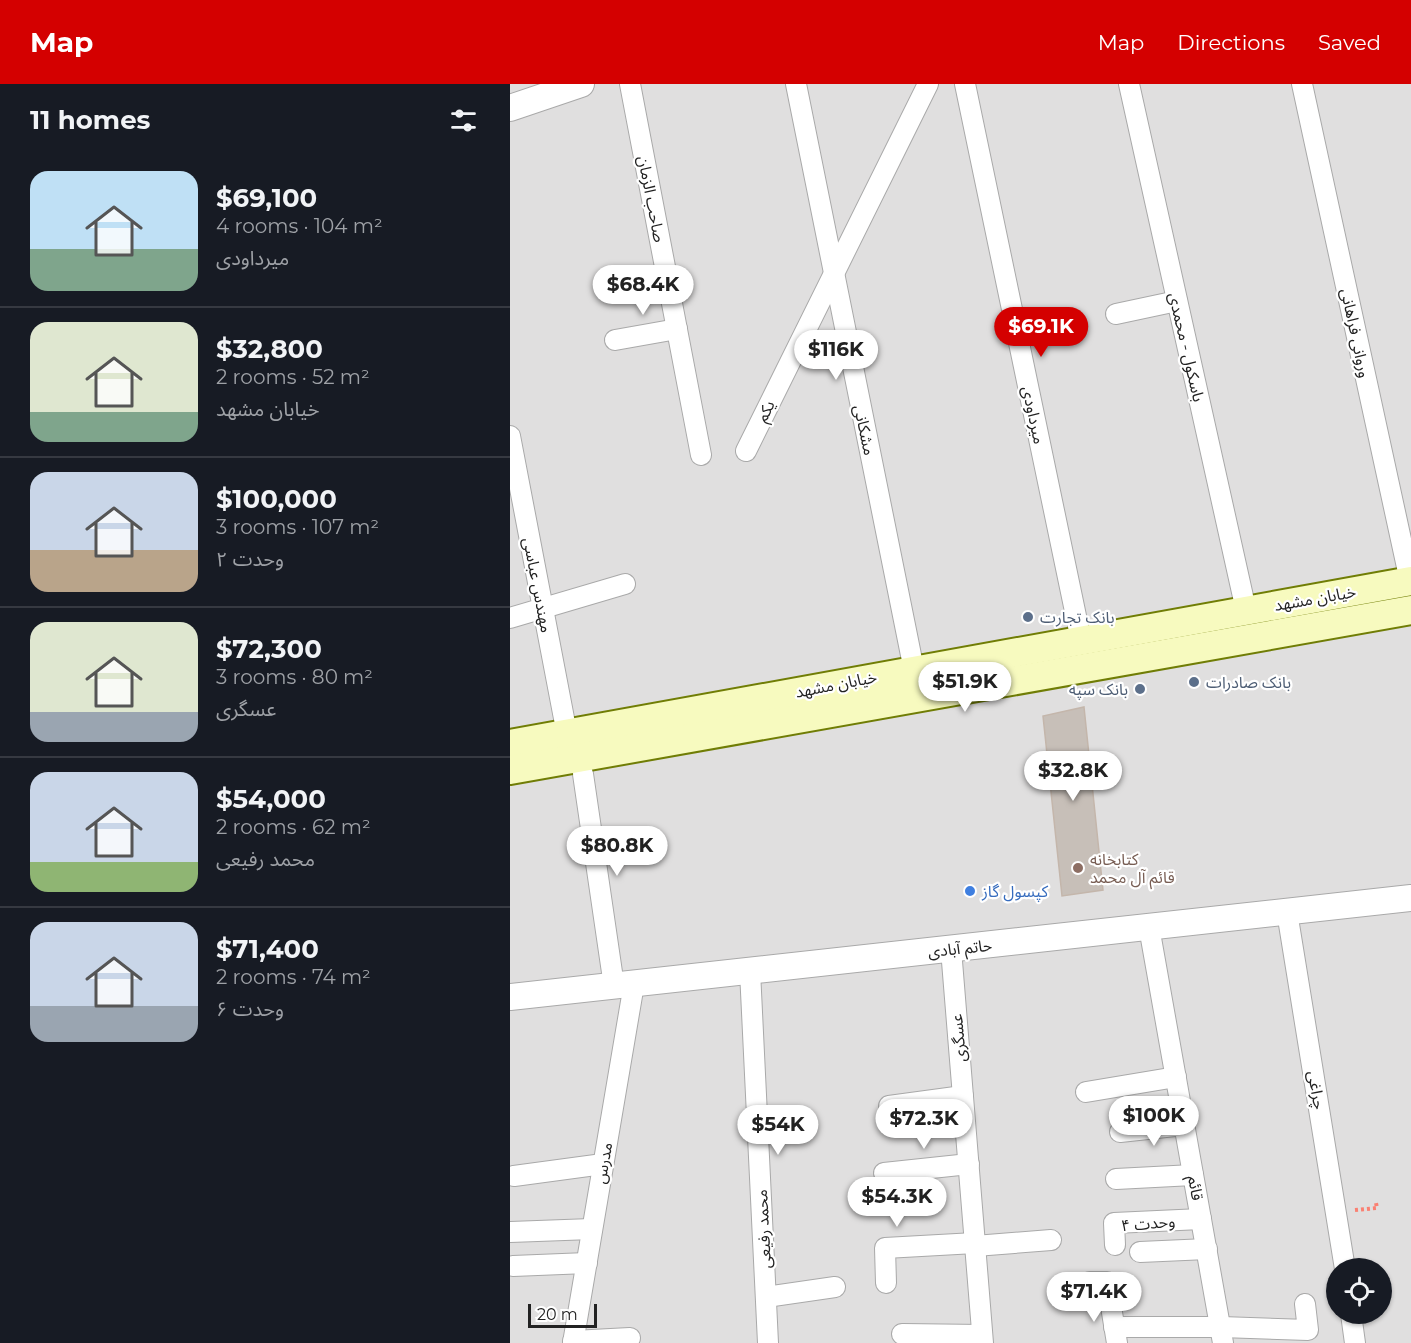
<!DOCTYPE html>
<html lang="en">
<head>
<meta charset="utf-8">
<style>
	:root { --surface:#171b24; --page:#20242c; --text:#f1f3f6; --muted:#9ea1a6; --line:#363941; --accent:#d40000 }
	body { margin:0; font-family:Montserrat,"Noto Sans Arabic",sans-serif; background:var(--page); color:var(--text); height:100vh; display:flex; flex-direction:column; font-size:22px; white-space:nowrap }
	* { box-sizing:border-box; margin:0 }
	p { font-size:20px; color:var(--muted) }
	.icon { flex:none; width:33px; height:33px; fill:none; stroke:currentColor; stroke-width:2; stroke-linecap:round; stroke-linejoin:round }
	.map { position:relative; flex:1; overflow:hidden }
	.drawer { display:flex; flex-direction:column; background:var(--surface); width:510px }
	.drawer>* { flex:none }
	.tools { position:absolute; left:816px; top:1174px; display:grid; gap:12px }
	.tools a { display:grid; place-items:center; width:66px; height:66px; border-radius:50%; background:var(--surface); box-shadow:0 2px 4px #0004; font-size:30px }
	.scale { position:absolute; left:18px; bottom:15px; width:69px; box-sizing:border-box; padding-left:6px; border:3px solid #222; border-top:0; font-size:16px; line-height:21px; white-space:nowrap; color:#222; -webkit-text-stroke:4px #fff; paint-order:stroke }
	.price { position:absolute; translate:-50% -51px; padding:0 14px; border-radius:21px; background:#fff; color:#222; font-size:20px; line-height:39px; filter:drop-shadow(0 2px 3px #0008) }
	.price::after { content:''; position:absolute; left:50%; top:36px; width:18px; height:14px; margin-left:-9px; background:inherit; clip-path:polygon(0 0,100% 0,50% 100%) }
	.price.active { background:var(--accent); color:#fff }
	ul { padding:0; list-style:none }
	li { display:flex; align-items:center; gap:18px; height:150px; padding:0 30px }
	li+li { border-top:2px solid var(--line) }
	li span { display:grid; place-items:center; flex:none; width:168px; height:120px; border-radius:18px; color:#555 }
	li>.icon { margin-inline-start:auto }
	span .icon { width:72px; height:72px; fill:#fffc; stroke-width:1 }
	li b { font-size:26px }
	h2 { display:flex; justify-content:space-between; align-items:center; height:72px; padding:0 30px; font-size:26px }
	header { display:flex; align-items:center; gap:36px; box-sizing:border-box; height:84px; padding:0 30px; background:var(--accent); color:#fff }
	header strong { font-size:28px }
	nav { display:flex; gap:33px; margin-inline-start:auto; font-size:21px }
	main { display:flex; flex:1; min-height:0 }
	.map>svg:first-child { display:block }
	.residential { fill:#e0dfdf; fill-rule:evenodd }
	.building { fill:#c7bfb8; stroke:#c4b6ab; stroke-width:1.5 }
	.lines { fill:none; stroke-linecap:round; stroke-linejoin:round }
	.minor-casing { stroke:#a9a9a9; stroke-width:22 }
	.tertiary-casing { stroke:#a9a9a9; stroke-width:28 }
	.secondary-casing { stroke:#707d05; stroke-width:32 }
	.path { stroke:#fa8072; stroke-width:4; stroke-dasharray:3 3; stroke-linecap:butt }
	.minor { stroke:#fff; stroke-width:20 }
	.tertiary { stroke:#fff; stroke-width:26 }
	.secondary { stroke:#f7fabf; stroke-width:28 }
	.service-dot { fill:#5c6f8a; stroke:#fff; stroke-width:2 }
	.education-dot { fill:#8d6e63; stroke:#fff; stroke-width:2 }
	.shop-dot { fill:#3f7fe0; stroke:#fff; stroke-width:2 }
	.labels { text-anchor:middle; stroke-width:4.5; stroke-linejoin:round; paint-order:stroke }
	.street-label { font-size:16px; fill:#222; stroke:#fff }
	.service-label { font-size:16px; fill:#4e5e75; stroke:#fff; text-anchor:start }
	.education-label { font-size:16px; fill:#785e54; stroke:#fff; text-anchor:start }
	.shop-label { font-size:16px; fill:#366cbe; stroke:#fff; text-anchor:start }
</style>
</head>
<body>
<header>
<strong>Map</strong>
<nav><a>Map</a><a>Directions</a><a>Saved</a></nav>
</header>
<main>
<section class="drawer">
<h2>11 homes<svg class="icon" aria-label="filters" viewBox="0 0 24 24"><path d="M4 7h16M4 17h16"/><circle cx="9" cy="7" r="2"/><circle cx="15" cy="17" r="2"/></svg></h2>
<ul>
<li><span style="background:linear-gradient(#bfe0f5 65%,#7fa58c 0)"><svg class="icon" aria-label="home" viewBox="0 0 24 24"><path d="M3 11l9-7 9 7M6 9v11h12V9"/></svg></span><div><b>$69,100</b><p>4 rooms · 104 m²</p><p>میرداودی</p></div></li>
<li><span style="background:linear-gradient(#dfe7d0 75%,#7fa58c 0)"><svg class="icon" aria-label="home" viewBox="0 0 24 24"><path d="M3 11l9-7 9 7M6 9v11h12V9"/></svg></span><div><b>$32,800</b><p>2 rooms · 52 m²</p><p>خیابان مشهد</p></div></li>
<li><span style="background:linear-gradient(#c9d6e8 65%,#b9a48a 0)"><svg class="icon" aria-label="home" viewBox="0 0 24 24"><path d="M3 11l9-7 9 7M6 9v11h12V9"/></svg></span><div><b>$100,000</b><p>3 rooms · 107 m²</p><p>وحدت ۲</p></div></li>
<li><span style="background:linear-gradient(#dfe7d0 75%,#9aa5b1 0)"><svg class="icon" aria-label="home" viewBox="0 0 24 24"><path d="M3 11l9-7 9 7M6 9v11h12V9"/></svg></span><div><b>$72,300</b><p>3 rooms · 80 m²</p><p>عسگری</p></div></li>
<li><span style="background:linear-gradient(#c9d6e8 75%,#8fb573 0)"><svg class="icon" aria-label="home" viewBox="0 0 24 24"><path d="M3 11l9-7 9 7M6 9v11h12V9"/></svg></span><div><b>$54,000</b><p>2 rooms · 62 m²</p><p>محمد رفیعی</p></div></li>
<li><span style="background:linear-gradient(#c9d6e8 70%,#9aa5b1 0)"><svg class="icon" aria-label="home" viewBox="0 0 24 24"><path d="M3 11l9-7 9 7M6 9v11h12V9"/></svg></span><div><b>$71,400</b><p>2 rooms · 74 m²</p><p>وحدت ۶</p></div></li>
</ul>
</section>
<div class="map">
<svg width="901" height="1259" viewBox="0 0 901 1259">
	<rect width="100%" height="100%" fill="#f2efe9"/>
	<path class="residential" d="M0,0h901v1259h-901zM826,1185h46v45h-46z"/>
	<polygon class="building" points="574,623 593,806 552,812 533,632"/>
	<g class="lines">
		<g class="minor-casing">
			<g id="minor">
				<polyline points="120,0 191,371"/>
				<polyline points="286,0 404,586"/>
				<polyline points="455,0 571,556"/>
				<polyline points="619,0 736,526"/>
				<polyline points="792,0 900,497"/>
				<polyline points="606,230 667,217"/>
				<polyline points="105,256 167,245"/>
				<polyline points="0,352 57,650"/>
				<polyline points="236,367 418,0"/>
				<polyline points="0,534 115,500"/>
				<polyline points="73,690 104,902"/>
				<polyline points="777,828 835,1185"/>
				<polyline points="639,843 713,1259"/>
				<polyline points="441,865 473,1259"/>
				<polyline points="240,887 258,1259"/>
				<polyline points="576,1008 666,993"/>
				<polyline points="379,1022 453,1012"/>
				<polyline points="610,1048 674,1041"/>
				<polyline points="374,1089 459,1080"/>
				<polyline points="4,1092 93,1080"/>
				<polyline points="606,1095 683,1091"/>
				<polyline points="0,1148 82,1145"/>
				<polyline points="605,1161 604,1139 691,1135"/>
				<polyline points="465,1162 541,1156"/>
				<polyline points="630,1168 697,1165"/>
				<polyline points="3,1182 77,1179"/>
				<polyline points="580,1198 597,1198 607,1259"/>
				<polyline points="376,1199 375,1164 465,1159"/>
				<polyline points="256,1213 325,1203"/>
				<polyline points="841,1230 845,1259"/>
				<polyline points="604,1243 711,1243 798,1246 795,1220"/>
				<polyline points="392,1250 472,1251"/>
				<polyline points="63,1257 120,1254"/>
				<polyline points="63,1259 124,900"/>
			</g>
		</g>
		<g class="tertiary-casing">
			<g id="tertiary">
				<polyline points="0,24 71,0"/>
				<polyline points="0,913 901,814"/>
			</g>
		</g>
		<g class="secondary-casing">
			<g id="secondary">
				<polyline points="0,660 901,497"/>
				<polyline points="0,686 901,526"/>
			</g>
		</g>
		<g class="path">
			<polyline points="101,208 139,201"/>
			<polyline points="845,1126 867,1124 866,1119"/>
		</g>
		<use href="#minor" class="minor"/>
		<use href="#tertiary" class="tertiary"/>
		<use href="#secondary" class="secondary"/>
	</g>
	<g class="service-dot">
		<circle cx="518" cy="533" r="6"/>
		<circle cx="684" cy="598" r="6"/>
		<circle cx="630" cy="605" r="6"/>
	</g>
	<circle class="education-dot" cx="568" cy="784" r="6"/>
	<circle class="shop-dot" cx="460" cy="807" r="6"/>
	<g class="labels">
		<g class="street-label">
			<text transform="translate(142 115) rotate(79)" y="6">صاحب الزمان</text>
			<text transform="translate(846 249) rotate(78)" y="6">وروانی فراهانی</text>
			<text transform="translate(677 263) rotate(77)" y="6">باسکول - محمدی</text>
			<text transform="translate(255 327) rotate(-64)" y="6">یکم</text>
			<text transform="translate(524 331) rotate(78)" y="6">میرداودی</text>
			<text transform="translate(355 346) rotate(78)" y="6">مشکانی</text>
			<text transform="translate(28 501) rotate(79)" y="6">مهندس عباسی</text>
			<text transform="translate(805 514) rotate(-10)" y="6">خیابان مشهد</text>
			<text transform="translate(326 600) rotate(-11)" y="6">خیابان مشهد</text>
			<text transform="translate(450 864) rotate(-6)" y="6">حاتم آبادی</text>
			<text transform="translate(448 954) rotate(-95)" y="6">عسگری</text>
			<text transform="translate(807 1006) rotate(81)" y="6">چراغی</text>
			<text transform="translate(93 1079) rotate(-80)" y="6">مدرس</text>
			<text transform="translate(686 1104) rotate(80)" y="6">قائم</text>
			<text transform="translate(638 1139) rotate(-5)" y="6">وحدت ۴</text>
			<text transform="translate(253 1145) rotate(-93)" y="6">محمد رفیعی</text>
		</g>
		<g class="service-label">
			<text x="530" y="539">بانک تجارت</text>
			<text x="696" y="604">بانک صادرات</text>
			<text x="618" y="611" text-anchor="end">بانک سپه</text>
		</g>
		<g class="education-label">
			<text x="580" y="781">کتابخانه<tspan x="580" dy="18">قائم آل محمد</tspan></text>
		</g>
		<g class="shop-label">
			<text x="472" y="813">کپسول گاز</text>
		</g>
	</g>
</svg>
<div class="tools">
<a><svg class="icon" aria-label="locate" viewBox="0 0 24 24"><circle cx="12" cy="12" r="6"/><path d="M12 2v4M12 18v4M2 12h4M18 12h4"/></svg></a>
</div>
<div class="scale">20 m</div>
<b class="price" style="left:133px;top:232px">$68.4K</b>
<b class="price active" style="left:531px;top:274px">$69.1K</b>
<b class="price" style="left:326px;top:297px">$116K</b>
<b class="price" style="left:455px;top:629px">$51.9K</b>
<b class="price" style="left:563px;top:718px">$32.8K</b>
<b class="price" style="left:107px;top:793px">$80.8K</b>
<b class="price" style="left:644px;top:1063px">$100K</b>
<b class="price" style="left:414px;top:1066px">$72.3K</b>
<b class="price" style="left:268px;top:1072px">$54K</b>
<b class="price" style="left:387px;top:1144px">$54.3K</b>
<b class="price" style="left:584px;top:1239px">$71.4K</b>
</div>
</main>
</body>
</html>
